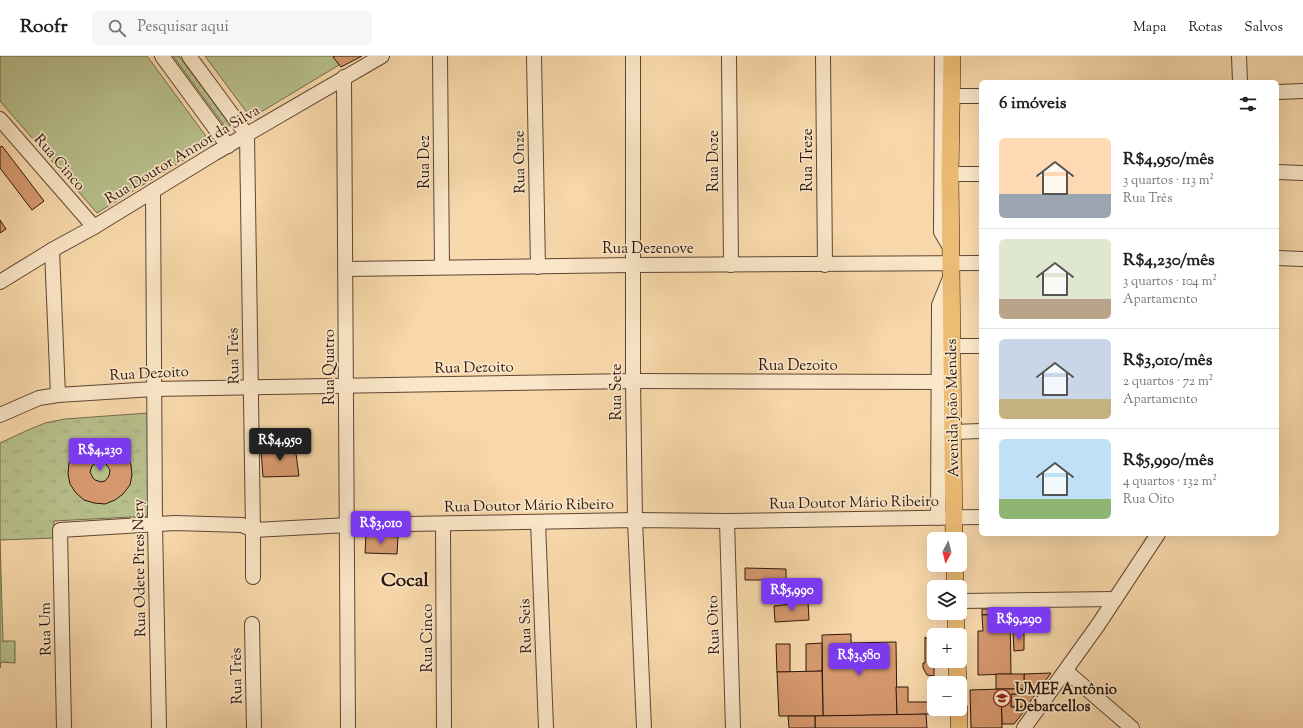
<!DOCTYPE html>
<html lang="pt">
<head>
<meta charset="utf-8">
<style>
	:root { --surface:#fff; --page:#f6f6f6; --text:#202124; --muted:#757577; --line:#e0e0e0; --accent:#7c3aed }
	body { margin:0; font-family:"Sorts Mill Goudy",serif; background:var(--page); color:var(--text); height:100vh; display:flex; flex-direction:column; font-size:15px; white-space:nowrap }
	* { box-sizing:border-box; margin:0 }
	p { font-size:13px; color:var(--muted) }
	.icon { flex:none; width:22px; height:22px; fill:none; stroke:currentColor; stroke-width:2; stroke-linecap:round; stroke-linejoin:round }
	.map { position:relative; flex:1; overflow:hidden }
	.panel { position:absolute; left:979px; top:24px; width:300px; height:456px; display:flex; flex-direction:column; background:var(--surface); border-radius:6px; box-shadow:0 4px 16px #0002 }
	.panel>* { flex:none }
	.needle { width:26px; rotate:187deg }
	.fabs { position:absolute; left:927px; top:476px; display:grid; gap:8px }
	.fabs a { display:grid; place-items:center; width:40px; height:40px; border-radius:6px; background:var(--surface); box-shadow:0 4px 16px #0002; font-size:20px }
	.price { position:absolute; translate:-50% -34px; padding:0 9px; border-radius:4px; background:var(--accent); color:#fff; font-size:13px; line-height:26px; filter:drop-shadow(0 1px 2px #0008) }
	.price::after { content:''; position:absolute; left:50%; top:24px; width:12px; height:9px; margin-left:-6px; background:inherit; clip-path:polygon(0 0,100% 0,50% 100%) }
	.price.selected { background:#222; color:#fff }
	ul { padding:0; list-style:none }
	li { display:flex; align-items:center; gap:12px; height:100px; padding:0 20px }
	li+li { border-top:1px solid var(--line) }
	li span { display:grid; place-items:center; flex:none; width:112px; height:80px; border-radius:6px; color:#555 }
	li>.icon { margin-inline-start:auto }
	span .icon { width:48px; height:48px; fill:#fffc; stroke-width:1 }
	li b { font-size:17px }
	h2 { display:flex; justify-content:space-between; align-items:center; height:48px; padding:0 20px; font-size:17px }
	header { display:flex; align-items:center; gap:24px; box-sizing:border-box; height:56px; padding:0 20px; background:var(--surface); border-bottom:1px solid var(--line) }
	header strong { font-size:19px }
	nav { display:flex; gap:22px; margin-inline-start:auto; font-size:14px }
	.search { width:280px; height:36px; background:var(--page); display:flex; align-items:center; gap:10px; box-sizing:border-box; padding:0 14px; border-radius:6px; color:var(--muted); font-size:15px }
	.map>svg:first-child { display:block }
	.grass { fill:#b8c08c; stroke:#726b4c }
	.park { fill:url(#park-tufts); stroke:#726b4c }
	.garden { fill:url(#garden-furrows); stroke:#726b4c }
	.building { fill:#d79a6f; stroke:#2b160c; fill-rule:evenodd }
	.lines { fill:none; stroke-linecap:round; stroke-linejoin:round }
	.minor-casing { stroke:#5e4634; stroke-width:16 }
	.major-casing { stroke:#2b160c; stroke-width:18 }
	.minor { stroke:#fae6c8; stroke-width:14 }
	.major { stroke:#ecbc75; stroke-width:17 }
	.labels { text-anchor:middle; stroke-width:3.5; stroke-linejoin:round; paint-order:stroke }
	.street-label { font-size:15px; fill:#2b160c; stroke:#fae6c8 }
	.poi-label { font-size:15px; font-weight:bold; fill:#2b160c; stroke:#fae6c8; text-anchor:start }
	.district-label { font-size:19px; font-weight:bold; fill:#2b160c; stroke:#fae6c8 }
</style>
</head>
<body>
<header>
<strong>Roofr</strong>
<div class="search"><svg class="icon" aria-label="search" viewBox="0 0 24 24"><circle cx="10" cy="10" r="6"/><path d="M15 15l6 6"/></svg>Pesquisar aqui</div>
<nav><a>Mapa</a><a>Rotas</a><a>Salvos</a></nav>
</header>
<div class="map">
<svg width="1303" height="672" viewBox="0 0 1303 672">
	<defs>
		<pattern id="park-tufts" width="24" height="20" patternUnits="userSpaceOnUse"><rect width="24" height="20" fill="#b8c08c"/><path d="M3 7l-1-3M5 7V3M7 7l1-3M15 17l-1-3M17 17v-4M19 17l1-3" fill="none" stroke="#9ea478"/></pattern>
		<pattern id="garden-furrows" width="10" height="10" patternUnits="userSpaceOnUse"><rect width="10" height="10" fill="#b8c08c"/><path d="M-1 1l2-2M0 10L10 0M9 11l2-2" fill="none" stroke="#9ea478"/></pattern>
	</defs>
	<rect width="100%" height="100%" fill="#f8d8aa"/>
	<filter id="stains"><feTurbulence type="fractalNoise" baseFrequency=".005" numOctaves="4"/><feColorMatrix values="0 0 0 0 .2 0 0 0 0 .09 0 0 0 0 .02 0 0 0 .5 -.17"/></filter>
	<radialGradient id="worn" r=".72"><stop offset=".6" stop-color="#630" stop-opacity="0"/><stop offset="1" stop-color="#630" stop-opacity=".3"/></radialGradient>
	<g class="grass">
		<polygon points="0,0 147,0 211,87 97,157 0,45"/>
		<polygon points="205,0 334,0 339,9 251,62"/>
	</g>
	<polygon class="park" points="148,357 149,460 54,465 54,482 0,484 3,585 15,585 15,607 1,606 0,612 0,387 28,374 45,367 65,363"/>
	<polygon class="garden" points="173,0 179,0 230,69 226,72"/>
	<g class="building">
		<polygon points="334,0 362,0 341,11 333,1"/>
		<polygon points="2,90 44,145 32,154 0,112 0,91"/>
		<polygon points="0,164 6,173 0,177"/>
		<path d="M101,384l10,2 9,5 7,8 4,10 1,10 -2,10 -7,9 -8,6 -10,4 -11,-1 -10,-3 -8,-7 -6,-9 -2,-10 1,-11 4,-9 8,-8 9,-5zM97,406l6,1 3,1 4,6 -1,6 -4,5 -4,1 -6,-2 -2,-2 -3,-6 2,-6z"/>
		<polygon points="295,390 299,420 263,421 261,394"/>
		<polygon points="366,479 398,481 397,498 365,497"/>
		<polygon points="745,512 786,513 786,524 745,524"/>
		<polygon points="808,546 809,564 775,566 774,550"/>
		<polygon points="1024,552 1024,576 1010,576 1010,558 982,559 982,553"/>
		<polygon points="1010,558 1011,618 978,619 978,575 983,575 982,559"/>
		<polygon points="1013,576 1024,576 1024,594 1014,595"/>
		<polygon points="851,578 851,587 896,586 897,659 823,660 822,579"/>
		<polygon points="925,581 934,588 934,620 927,619 923,612 923,607 925,607"/>
		<polygon points="822,587 822,615 806,616 806,588"/>
		<polygon points="776,588 790,588 790,616 777,616"/>
		<polygon points="822,615 823,660 779,660 777,616"/>
		<polygon points="1051,617 1027,650 1011,651 1011,638 1022,638 1022,633 1024,633 1024,618"/>
		<rect x="996" y="618" width="28" height="15"/>
		<polygon points="896,631 908,631 908,646 933,646 933,658 897,659"/>
		<polygon points="1001,633 1022,633 1022,638 1011,638 1011,651 1024,651 1025,654 1014,668 1002,668"/>
		<polygon points="1001,633 1002,672 971,672 970,634"/>
		<polygon points="926,658 927,672 815,672 815,660"/>
		<polygon points="788,660 815,660 815,672 789,672"/>
	</g>
	<g class="lines">
		<g class="minor-casing">
			<g id="minor">
				<polyline points="162,0 228,90"/>
				<polyline points="189,0 247,79"/>
				<polyline points="440,0 442,211"/>
				<polyline points="534,0 538,211"/>
				<polyline points="633,0 633,325 635,464 644,672"/>
				<polyline points="729,0 731,209"/>
				<polyline points="823,0 825,209"/>
				<polyline points="942,0 941,176 951,193"/>
				<polyline points="1239,0 1240,26"/>
				<polyline points="344,21 348,672"/>
				<polyline points="1277,36 1303,35"/>
				<polyline points="950,40 981,40"/>
				<polyline points="0,63 94,171"/>
				<polyline points="247,79 253,474 253,521"/>
				<polyline points="1277,116 1303,117"/>
				<polyline points="950,118 981,118"/>
				<polyline points="153,135 155,468 159,672"/>
				<polyline points="52,194 58,339"/>
				<polyline points="1277,202 1303,203"/>
				<polyline points="346,213 633,209 981,207"/>
				<polyline points="0,226 52,194 94,171 215,97 382,0"/>
				<polyline points="952,290 981,290"/>
				<polyline points="0,359 39,342 58,339 154,333 633,325 952,326"/>
				<polyline points="953,376 981,375"/>
				<polyline points="938,462 939,249 950,222"/>
				<polyline points="727,465 733,672"/>
				<polyline points="538,466 546,672"/>
				<polyline points="443,468 444,672"/>
				<polyline points="960,545 1115,543"/>
				<polyline points="252,568 254,672"/>
				<polyline points="1066,615 1132,672"/>
				<polyline points="64,672 60,474 175,467 242,469 253,474 348,469 635,464 727,465 981,461"/>
				<polyline points="1024,672 1098,569 1158,478"/>
			</g>
		</g>
		<g class="major-casing">
			<g id="major">
				<polyline points="952,0 950,118 954,483"/>
				<polyline points="955,509 955,531"/>
				<polyline points="956,557 956,579"/>
				<polyline points="957,605 958,627"/>
				<polyline points="959,653 959,672"/>
			</g>
		</g>
		<use href="#minor" class="minor"/>
		<use href="#major" class="major"/>
	</g>
	<defs>
		<g id="school-ring" transform="scale(0.9)"><circle r="9.5" fill="#fae6c8" stroke="#8f2418" stroke-width="1.5"/><path d="M0-5L7-2L0 1L-7-2ZM-4 1L0 2.5L4 1V4Q0 6-4 4Z" fill="#8f2418"/></g>
	</defs>
	<g fill-rule="evenodd">
		<use href="#school-ring" x="1002" y="642"/>
	</g>
	<g class="labels">
		<g class="street-label">
			<text transform="translate(182 98) rotate(-31)" y="5">Rua Doutor Annor da Silva</text>
			<text transform="translate(807 104) rotate(-90)" y="5">Rua Treze</text>
			<text transform="translate(713 105) rotate(-90)" y="5">Rua Doze</text>
			<text transform="translate(60 106) rotate(49)" y="5">Rua Cinco</text>
			<text transform="translate(424 106) rotate(-90)" y="5">Rua Dez</text>
			<text transform="translate(519 106) rotate(-91)" y="5">Rua Onze</text>
			<text x="648" y="197">Rua Dezenove</text>
			<text transform="translate(233 300) rotate(-91)" y="5">Rua Três</text>
			<text x="798" y="314">Rua Dezoito</text>
			<text transform="translate(329 311) rotate(-90)" y="5">Rua Quatro</text>
			<text transform="translate(474 311) rotate(-1)" y="5">Rua Dezoito</text>
			<text transform="translate(149 317) rotate(-3)" y="5">Rua Dezoito</text>
			<text transform="translate(616 336) rotate(-90)" y="5">Rua Sete</text>
			<text transform="translate(952 352) rotate(-91)" y="5">Avenida João Mendes</text>
			<text transform="translate(854 446) rotate(-1)" y="5">Rua Doutor Mário Ribeiro</text>
			<text transform="translate(529 449) rotate(-1)" y="5">Rua Doutor Mário Ribeiro</text>
			<text transform="translate(139 512) rotate(-91)" y="5">Rua Odete Pires Nery</text>
			<text transform="translate(713 569) rotate(-92)" y="5">Rua Oito</text>
			<text transform="translate(525 570) rotate(-92)" y="5">Rua Seis</text>
			<text transform="translate(45 573) rotate(-91)" y="5">Rua Um</text>
			<text transform="translate(427 582) rotate(-90)" y="5">Rua Cinco</text>
			<text transform="translate(236 620) rotate(-91)" y="5">Rua Três</text>
		</g>
		<g class="poi-label">
			<text x="1015" y="638">UMEF Antônio<tspan x="1015" dy="17">Debarcellos</tspan></text>
		</g>
		<g class="district-label">
			<text x="405" y="530">Cocal</text>
		</g>
	</g>
	<rect width="100%" height="100%" filter="url(#stains)"/>
	<rect width="100%" height="100%" fill="url(#worn)"/>
</svg>
<div class="fabs">
<a><svg class="needle" viewBox="-14 -14 28 28"><path d="M0-13l5 13h-10z" fill="#e53935"/><path d="M0 13l5-13h-10z" fill="#757577"/></svg></a>
<a><svg class="icon" aria-label="layers" viewBox="0 0 24 24"><path d="M12 4l9 5-9 5-9-5zM3 14l9 5 9-5"/></svg></a>
<a>+</a>
<a>−</a>
</div>
<b class="price selected" style="left:280px;top:406px">R$4,950</b>
<b class="price" style="left:100px;top:416px">R$4,230</b>
<b class="price" style="left:381px;top:489px">R$3,010</b>
<b class="price" style="left:792px;top:556px">R$5,990</b>
<b class="price" style="left:1019px;top:585px">R$9,290</b>
<b class="price" style="left:859px;top:621px">R$3,580</b>
<section class="panel">
<h2>6 imóveis<svg class="icon" aria-label="filters" viewBox="0 0 24 24"><path d="M4 7h16M4 17h16"/><circle cx="9" cy="7" r="2"/><circle cx="15" cy="17" r="2"/></svg></h2>
<ul>
<li><span style="background:linear-gradient(#ffd9b3 70%,#9aa5b1 0)"><svg class="icon" aria-label="home" viewBox="0 0 24 24"><path d="M3 11l9-7 9 7M6 9v11h12V9"/></svg></span><div><b>R$4,950/mês</b><p>3 quartos · 113 m²</p><p>Rua Três</p></div></li>
<li><span style="background:linear-gradient(#dfe7d0 75%,#b9a48a 0)"><svg class="icon" aria-label="home" viewBox="0 0 24 24"><path d="M3 11l9-7 9 7M6 9v11h12V9"/></svg></span><div><b>R$4,230/mês</b><p>3 quartos · 104 m²</p><p>Apartamento</p></div></li>
<li><span style="background:linear-gradient(#c9d6e8 75%,#c2b280 0)"><svg class="icon" aria-label="home" viewBox="0 0 24 24"><path d="M3 11l9-7 9 7M6 9v11h12V9"/></svg></span><div><b>R$3,010/mês</b><p>2 quartos · 72 m²</p><p>Apartamento</p></div></li>
<li><span style="background:linear-gradient(#bfe0f5 75%,#8fb573 0)"><svg class="icon" aria-label="home" viewBox="0 0 24 24"><path d="M3 11l9-7 9 7M6 9v11h12V9"/></svg></span><div><b>R$5,990/mês</b><p>4 quartos · 132 m²</p><p>Rua Oito</p></div></li>
</ul>
</section>
</div>
</body>
</html>
